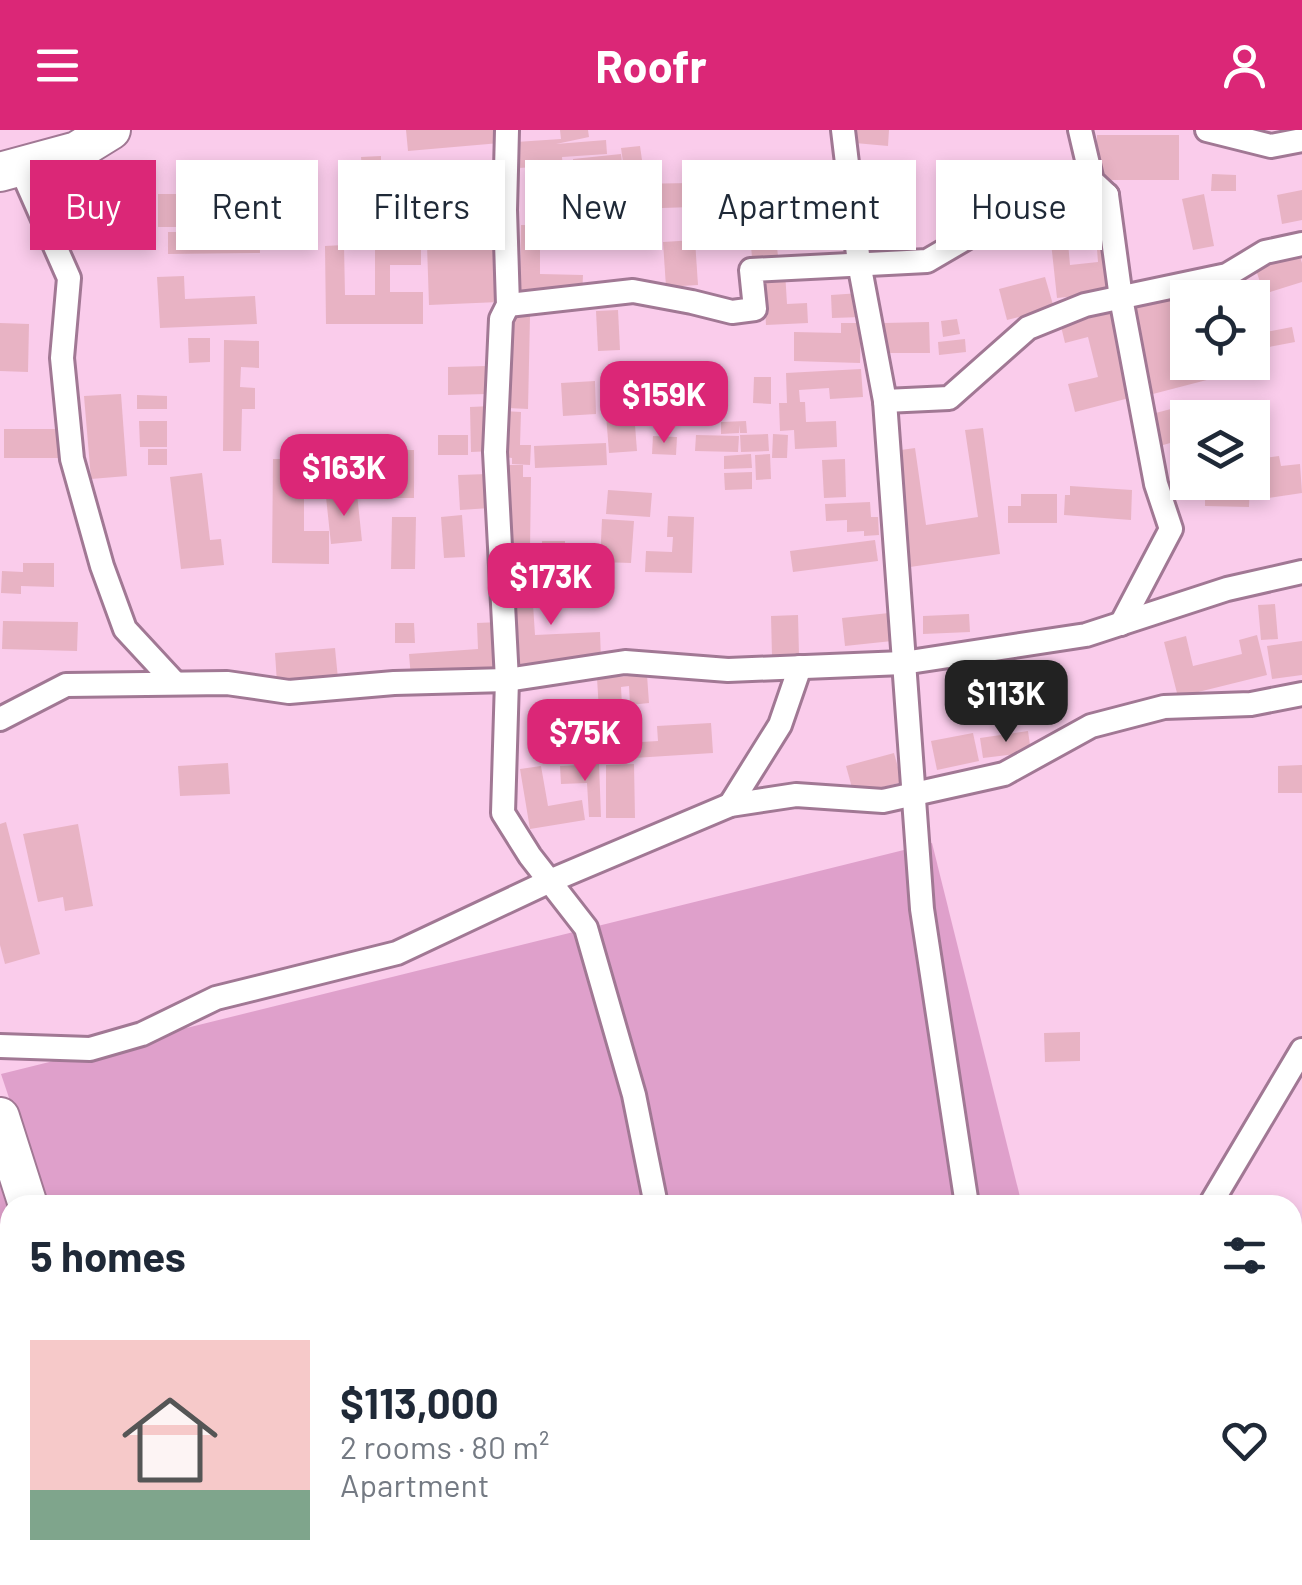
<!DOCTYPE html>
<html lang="en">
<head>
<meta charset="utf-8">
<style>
	:root { --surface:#fff; --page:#f6f6f7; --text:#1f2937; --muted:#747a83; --accent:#db2777 }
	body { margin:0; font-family:Barlow,sans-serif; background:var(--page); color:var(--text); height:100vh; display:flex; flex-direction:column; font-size:38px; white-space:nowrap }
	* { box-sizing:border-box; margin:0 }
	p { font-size:32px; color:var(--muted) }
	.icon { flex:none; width:55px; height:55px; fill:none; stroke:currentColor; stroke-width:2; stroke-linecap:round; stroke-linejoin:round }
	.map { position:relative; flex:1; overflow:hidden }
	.panel { position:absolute; left:0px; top:1065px; width:1302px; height:390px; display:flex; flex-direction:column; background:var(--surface); border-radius:30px 30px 0 0; box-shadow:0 5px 15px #0003 }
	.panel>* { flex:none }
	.hud { position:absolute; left:30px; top:30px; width:1242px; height:90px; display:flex; gap:20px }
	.controls { position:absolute; left:1170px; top:150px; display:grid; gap:20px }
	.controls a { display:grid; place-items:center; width:100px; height:100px; border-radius:0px; background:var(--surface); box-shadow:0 5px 15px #0003; font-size:50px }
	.price { position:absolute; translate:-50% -85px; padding:0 22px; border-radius:20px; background:var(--accent); color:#fff; font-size:32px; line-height:65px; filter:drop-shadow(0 2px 5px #0008) }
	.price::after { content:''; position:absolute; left:50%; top:60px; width:30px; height:22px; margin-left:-15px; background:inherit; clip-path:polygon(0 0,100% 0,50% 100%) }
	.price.on { background:#222; color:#fff }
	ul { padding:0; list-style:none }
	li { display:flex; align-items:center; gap:30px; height:250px; padding:0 30px }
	li span { display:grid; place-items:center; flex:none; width:280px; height:200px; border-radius:0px; color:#555 }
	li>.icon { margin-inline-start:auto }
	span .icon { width:120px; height:120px; fill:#fffc; stroke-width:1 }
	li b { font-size:42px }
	h2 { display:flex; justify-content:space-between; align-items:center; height:120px; padding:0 30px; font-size:42px }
	.pill { padding:0 35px; border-radius:0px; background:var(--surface); box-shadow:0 5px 15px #0003; font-size:35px; line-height:90px }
	.pill.on { background:var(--accent); color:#fff }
	header { display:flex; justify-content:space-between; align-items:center; height:130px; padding:0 30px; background:var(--accent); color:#fff; font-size:45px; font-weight:700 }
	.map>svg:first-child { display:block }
	.green { fill:#dfa0cb }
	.building { fill:#e8b3c4 }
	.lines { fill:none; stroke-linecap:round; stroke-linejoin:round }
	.street-casing { stroke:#a17894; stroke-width:28 }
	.primary-casing { stroke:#a17894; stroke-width:42 }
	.street { stroke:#fff; stroke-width:22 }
	.primary { stroke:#fff; stroke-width:38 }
</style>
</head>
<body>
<header><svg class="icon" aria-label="menu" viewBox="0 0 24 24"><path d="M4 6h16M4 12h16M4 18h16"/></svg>Roofr<svg class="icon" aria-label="person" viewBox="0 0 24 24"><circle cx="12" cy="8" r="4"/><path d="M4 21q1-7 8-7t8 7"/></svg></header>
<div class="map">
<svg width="1302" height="1455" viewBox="0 0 1302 1455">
	<rect width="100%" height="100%" fill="#facceb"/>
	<g class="green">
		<polygon points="932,713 1022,1075 45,1075 1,944"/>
		<polygon points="0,1054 10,1087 10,1445 121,1445 124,1455 0,1455"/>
		<polygon points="1293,1234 1302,1257 1302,1455 173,1455 170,1445 1292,1445"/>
	</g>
	<g class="building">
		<polygon points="406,0 498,0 500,13 408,21"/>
		<polygon points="560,0 588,0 589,7 556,14 606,10 607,24 562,27 565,63 538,65 536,37 518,38 516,12 561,9"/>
		<polygon points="856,0 889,0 888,16 855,13"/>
		<rect x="1097" y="5" width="82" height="45"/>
		<polygon points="640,16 645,51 626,53 621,18"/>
		<polygon points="621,24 623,41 574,45 573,29"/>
		<polygon points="381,26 381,39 395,38 396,56 340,58 339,39 362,39 361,27"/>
		<rect x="418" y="31" width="23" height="43"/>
		<rect x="194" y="38" width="18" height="32"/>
		<polygon points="500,39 502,91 443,93 442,66 471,65 470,40"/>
		<polygon points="1212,44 1236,45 1236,61 1211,61"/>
		<polygon points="221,50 259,50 260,123 168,124 168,102 186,102 186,94 222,93"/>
		<polygon points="692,53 693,77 631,79 631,54"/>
		<polygon points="362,60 363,80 403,79 403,108 343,110 342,61"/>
		<polygon points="1302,60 1302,90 1282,94 1277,65"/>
		<polygon points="797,61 800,88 774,91 779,135 753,138 748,84 754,84 752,66"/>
		<polygon points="158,64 176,64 177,97 158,97"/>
		<polygon points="1204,64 1214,116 1193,120 1182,69"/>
		<polygon points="659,81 660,103 634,105 633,83"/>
		<polygon points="841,83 846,99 829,103 825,88"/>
		<polygon points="914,90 915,125 886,126 885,91"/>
		<polygon points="1066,90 1070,135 1098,132 1097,119 1113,118 1117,162 1057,168 1050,103 1058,102 1057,91"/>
		<polygon points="622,92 625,113 608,115 605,94"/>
		<rect x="1012" y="92" width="34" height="21"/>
		<polygon points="521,95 589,96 589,113 540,112 540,144 583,145 582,166 520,165"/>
		<polygon points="695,110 698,155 666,157 663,112"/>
		<polygon points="497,112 499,172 429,175 427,115"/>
		<polygon points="344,115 345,165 375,165 375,117 421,117 421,135 390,135 390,162 423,162 423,194 326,194 325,116"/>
		<polygon points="1299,123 1302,133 1302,152 1264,164 1255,137"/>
		<polygon points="785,141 787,174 807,173 808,193 766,195 763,142"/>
		<polygon points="184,146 185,169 255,166 257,194 160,198 157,147"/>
		<polygon points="1045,147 1054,178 1007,190 999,159"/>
		<polygon points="1203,160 1205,168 1188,168 1188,232 1222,232 1226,245 1149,265 1126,180"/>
		<polygon points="861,163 862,187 832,188 831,165"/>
		<polygon points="1114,174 1137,266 1075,282 1068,254 1098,247 1088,207 1065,213 1059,188"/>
		<polygon points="618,180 620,220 598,221 596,181"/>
		<polygon points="510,186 530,186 528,279 507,278"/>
		<polygon points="957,189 960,204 943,207 941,191"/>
		<polygon points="929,192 930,223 884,223 884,193"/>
		<polygon points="0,193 29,194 28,242 0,241"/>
		<polygon points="841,193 861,193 860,233 794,231 794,202 841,203"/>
		<polygon points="1292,197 1295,212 1269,217 1266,202"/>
		<polygon points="188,208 210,208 210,232 189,233"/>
		<polygon points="965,209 966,222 939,225 938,212"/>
		<polygon points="224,210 259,211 259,238 241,237 240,257 255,258 255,279 242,279 241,321 223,321"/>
		<polygon points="487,236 487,264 448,265 448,237"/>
		<polygon points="861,239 863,267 830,269 829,258 799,260 800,272 805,272 806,292 836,291 837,317 795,319 794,300 780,301 779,273 787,273 786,243"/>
		<polygon points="754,247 771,247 771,274 753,273"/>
		<polygon points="595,251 596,284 563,286 561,253"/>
		<polygon points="121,264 127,346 91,349 84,266"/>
		<polygon points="137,265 167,266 167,279 137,279"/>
		<polygon points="1190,274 1193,288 1188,288 1188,308 1156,317 1148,285"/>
		<polygon points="492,276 493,321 471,322 470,277"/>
		<polygon points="503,281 521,282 520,315 531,315 530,335 512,334 512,328 505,327"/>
		<polygon points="634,282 637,321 609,323 606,284"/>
		<polygon points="139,291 167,291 167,317 140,317"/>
		<polygon points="746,291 747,303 740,303 739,295 739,303 721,304 721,292"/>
		<polygon points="983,298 1000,424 910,437 894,321 915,318 926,395 978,387 965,300"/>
		<rect x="4" y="299" width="62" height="29"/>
		<polygon points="768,304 769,321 741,322 740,305"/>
		<polygon points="773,304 788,305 787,328 772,328"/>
		<rect x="438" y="305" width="30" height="20"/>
		<polygon points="696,305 739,306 738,322 695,321"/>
		<polygon points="653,306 677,307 676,325 652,324"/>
		<polygon points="606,313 607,335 535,338 534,316"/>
		<rect x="148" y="319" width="19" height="16"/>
		<rect x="391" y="320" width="23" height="48"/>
		<polygon points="751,324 752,338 724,339 724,326"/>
		<polygon points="770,324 771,349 756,350 755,325"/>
		<polygon points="1279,326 1281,336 1300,334 1302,363 1261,369 1255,329"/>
		<polygon points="273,329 304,329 304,401 329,401 329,434 272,433"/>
		<polygon points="845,329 846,367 824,368 822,330"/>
		<polygon points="508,335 523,335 523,347 531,347 530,420 542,420 542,411 565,411 565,419 573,419 573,437 506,436"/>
		<polygon points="323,340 324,364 310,365 309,341"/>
		<polygon points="752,342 752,359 725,360 724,343"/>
		<polygon points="202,343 210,410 221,409 224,435 181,439 170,347"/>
		<polygon points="488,344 490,378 460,380 458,345"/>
		<polygon points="1205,352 1250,352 1249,377 1205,376"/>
		<polygon points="1070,356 1132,360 1131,390 1064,385 1065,365 1070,365"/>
		<polygon points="608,360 652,363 650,387 606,384"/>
		<polygon points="357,364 362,411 331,414 326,367"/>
		<polygon points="1021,364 1057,364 1057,393 1008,393 1008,376 1021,376"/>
		<polygon points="870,372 871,387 878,387 879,405 864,406 864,401 847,402 847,390 826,391 825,374"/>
		<polygon points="462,385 465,427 444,428 441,387"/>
		<polygon points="668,386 694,387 692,443 645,442 646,421 672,422 673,407 667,407"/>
		<polygon points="392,387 416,387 415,439 391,439"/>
		<polygon points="602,389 634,391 631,433 600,432"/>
		<polygon points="875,410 878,431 793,442 790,421"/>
		<polygon points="23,433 54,433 54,457 21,456 21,464 1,463 2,441 23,442"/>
		<polygon points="573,451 575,471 533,474 535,505 600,502 601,530 520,534 515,454"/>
		<polygon points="1275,474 1278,509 1261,510 1258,475"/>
		<polygon points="889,483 892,511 845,516 842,488"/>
		<polygon points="969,484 970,502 923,504 923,486"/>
		<polygon points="798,485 799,525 772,526 771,486"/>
		<polygon points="3,491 78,492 77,521 2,519"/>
		<polygon points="500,492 503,542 411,548 409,524 478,519 477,493"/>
		<polygon points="395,493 414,493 415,513 395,513"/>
		<polygon points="1257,505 1267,545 1178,567 1164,512 1186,506 1193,536 1242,524 1239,510"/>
		<polygon points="1302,511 1302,545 1272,549 1267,516"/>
		<polygon points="335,518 338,549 277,553 275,523"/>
		<polygon points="647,545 649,573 630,575 629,556 621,557 624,613 658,611 657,596 711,593 713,623 602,630 597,548"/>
		<polygon points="1028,601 1031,622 983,628 980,608"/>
		<polygon points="973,603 979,631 937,640 931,611"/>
		<polygon points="894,623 902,652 854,665 846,636"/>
		<polygon points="228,633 230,664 180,666 178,636"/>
		<polygon points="599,634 601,687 589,687 587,653 561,654 560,636"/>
		<polygon points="634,634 635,688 606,688 606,635"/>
		<polygon points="1302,635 1302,663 1278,663 1278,636"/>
		<polygon points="541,636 548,676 582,670 585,690 530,699 520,639"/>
		<polygon points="6,692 40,824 5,834 0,815 0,694"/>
		<polygon points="78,694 93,776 65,781 63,767 38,772 23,704"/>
		<polygon points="1080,902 1080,931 1045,932 1044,903"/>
	</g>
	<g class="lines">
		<g class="street-casing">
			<g id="street">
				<polyline points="507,0 505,80 508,175 501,189 495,322 507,550 503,683 530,726 586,798 634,965 656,1075"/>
				<polyline points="843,0 859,133 885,271 922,779 967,1075"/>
				<polyline points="1080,0 1092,51 1107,65 1121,168 1156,354 1171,399 1121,494"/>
				<polyline points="1207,0 1271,16 1302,10"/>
				<polyline points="20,37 69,148 62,228 72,329 102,436 125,499 175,553"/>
				<polyline points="508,175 633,161 692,172 732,182 755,179 751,140 927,131 980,100 1107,65"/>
				<polyline points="885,271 949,268 1028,198 1085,175 1227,145 1265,122 1302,114"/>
				<polyline points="0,589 66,555 227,553 289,562 394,553 507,550 625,532 728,540 903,533 1086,505 1227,459 1302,442"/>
				<polyline points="730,675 780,595 800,537"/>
				<polyline points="0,916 90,919 142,904 216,868 397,823 550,751 730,675 796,665 883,671 1004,644 1091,596 1164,577 1251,574 1302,564"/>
				<polyline points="1210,1075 1302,920"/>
				<polyline points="634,1455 640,1445"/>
				<polyline points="763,1455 781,1447 799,1445"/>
				<polyline points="1048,1455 1050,1445"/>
			</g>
		</g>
		<g class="primary-casing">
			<g id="primary">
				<polyline points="0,42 77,21 111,0"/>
				<polyline points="0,987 28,1075"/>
				<polyline points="145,1445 149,1455"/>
			</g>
		</g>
		<use href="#street" class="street"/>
		<use href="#primary" class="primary"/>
	</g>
</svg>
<div class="controls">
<a><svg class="icon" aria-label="locate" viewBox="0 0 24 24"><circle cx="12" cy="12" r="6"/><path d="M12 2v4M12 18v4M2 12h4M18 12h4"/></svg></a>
<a><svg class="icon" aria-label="layers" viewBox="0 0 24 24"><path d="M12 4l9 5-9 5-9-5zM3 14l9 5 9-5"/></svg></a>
</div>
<b class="price" style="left:664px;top:316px">$159K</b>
<b class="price" style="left:344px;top:389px">$163K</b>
<b class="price" style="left:551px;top:498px">$173K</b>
<b class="price on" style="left:1006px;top:615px">$113K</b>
<b class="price" style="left:585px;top:654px">$75K</b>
<div class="hud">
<a class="pill on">Buy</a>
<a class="pill">Rent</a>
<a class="pill">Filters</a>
<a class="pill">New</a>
<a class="pill">Apartment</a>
<a class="pill">House</a>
</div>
<section class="panel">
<h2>5 homes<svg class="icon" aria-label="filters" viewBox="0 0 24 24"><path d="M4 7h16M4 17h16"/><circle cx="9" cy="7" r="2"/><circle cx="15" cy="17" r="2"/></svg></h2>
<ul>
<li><span style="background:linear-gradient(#f6c9c9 75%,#7fa58c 0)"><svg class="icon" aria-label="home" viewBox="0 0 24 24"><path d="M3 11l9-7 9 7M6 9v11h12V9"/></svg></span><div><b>$113,000</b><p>2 rooms · 80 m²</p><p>Apartment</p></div><svg class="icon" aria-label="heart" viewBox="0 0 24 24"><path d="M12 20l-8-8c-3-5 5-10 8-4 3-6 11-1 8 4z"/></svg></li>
</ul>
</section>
</div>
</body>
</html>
